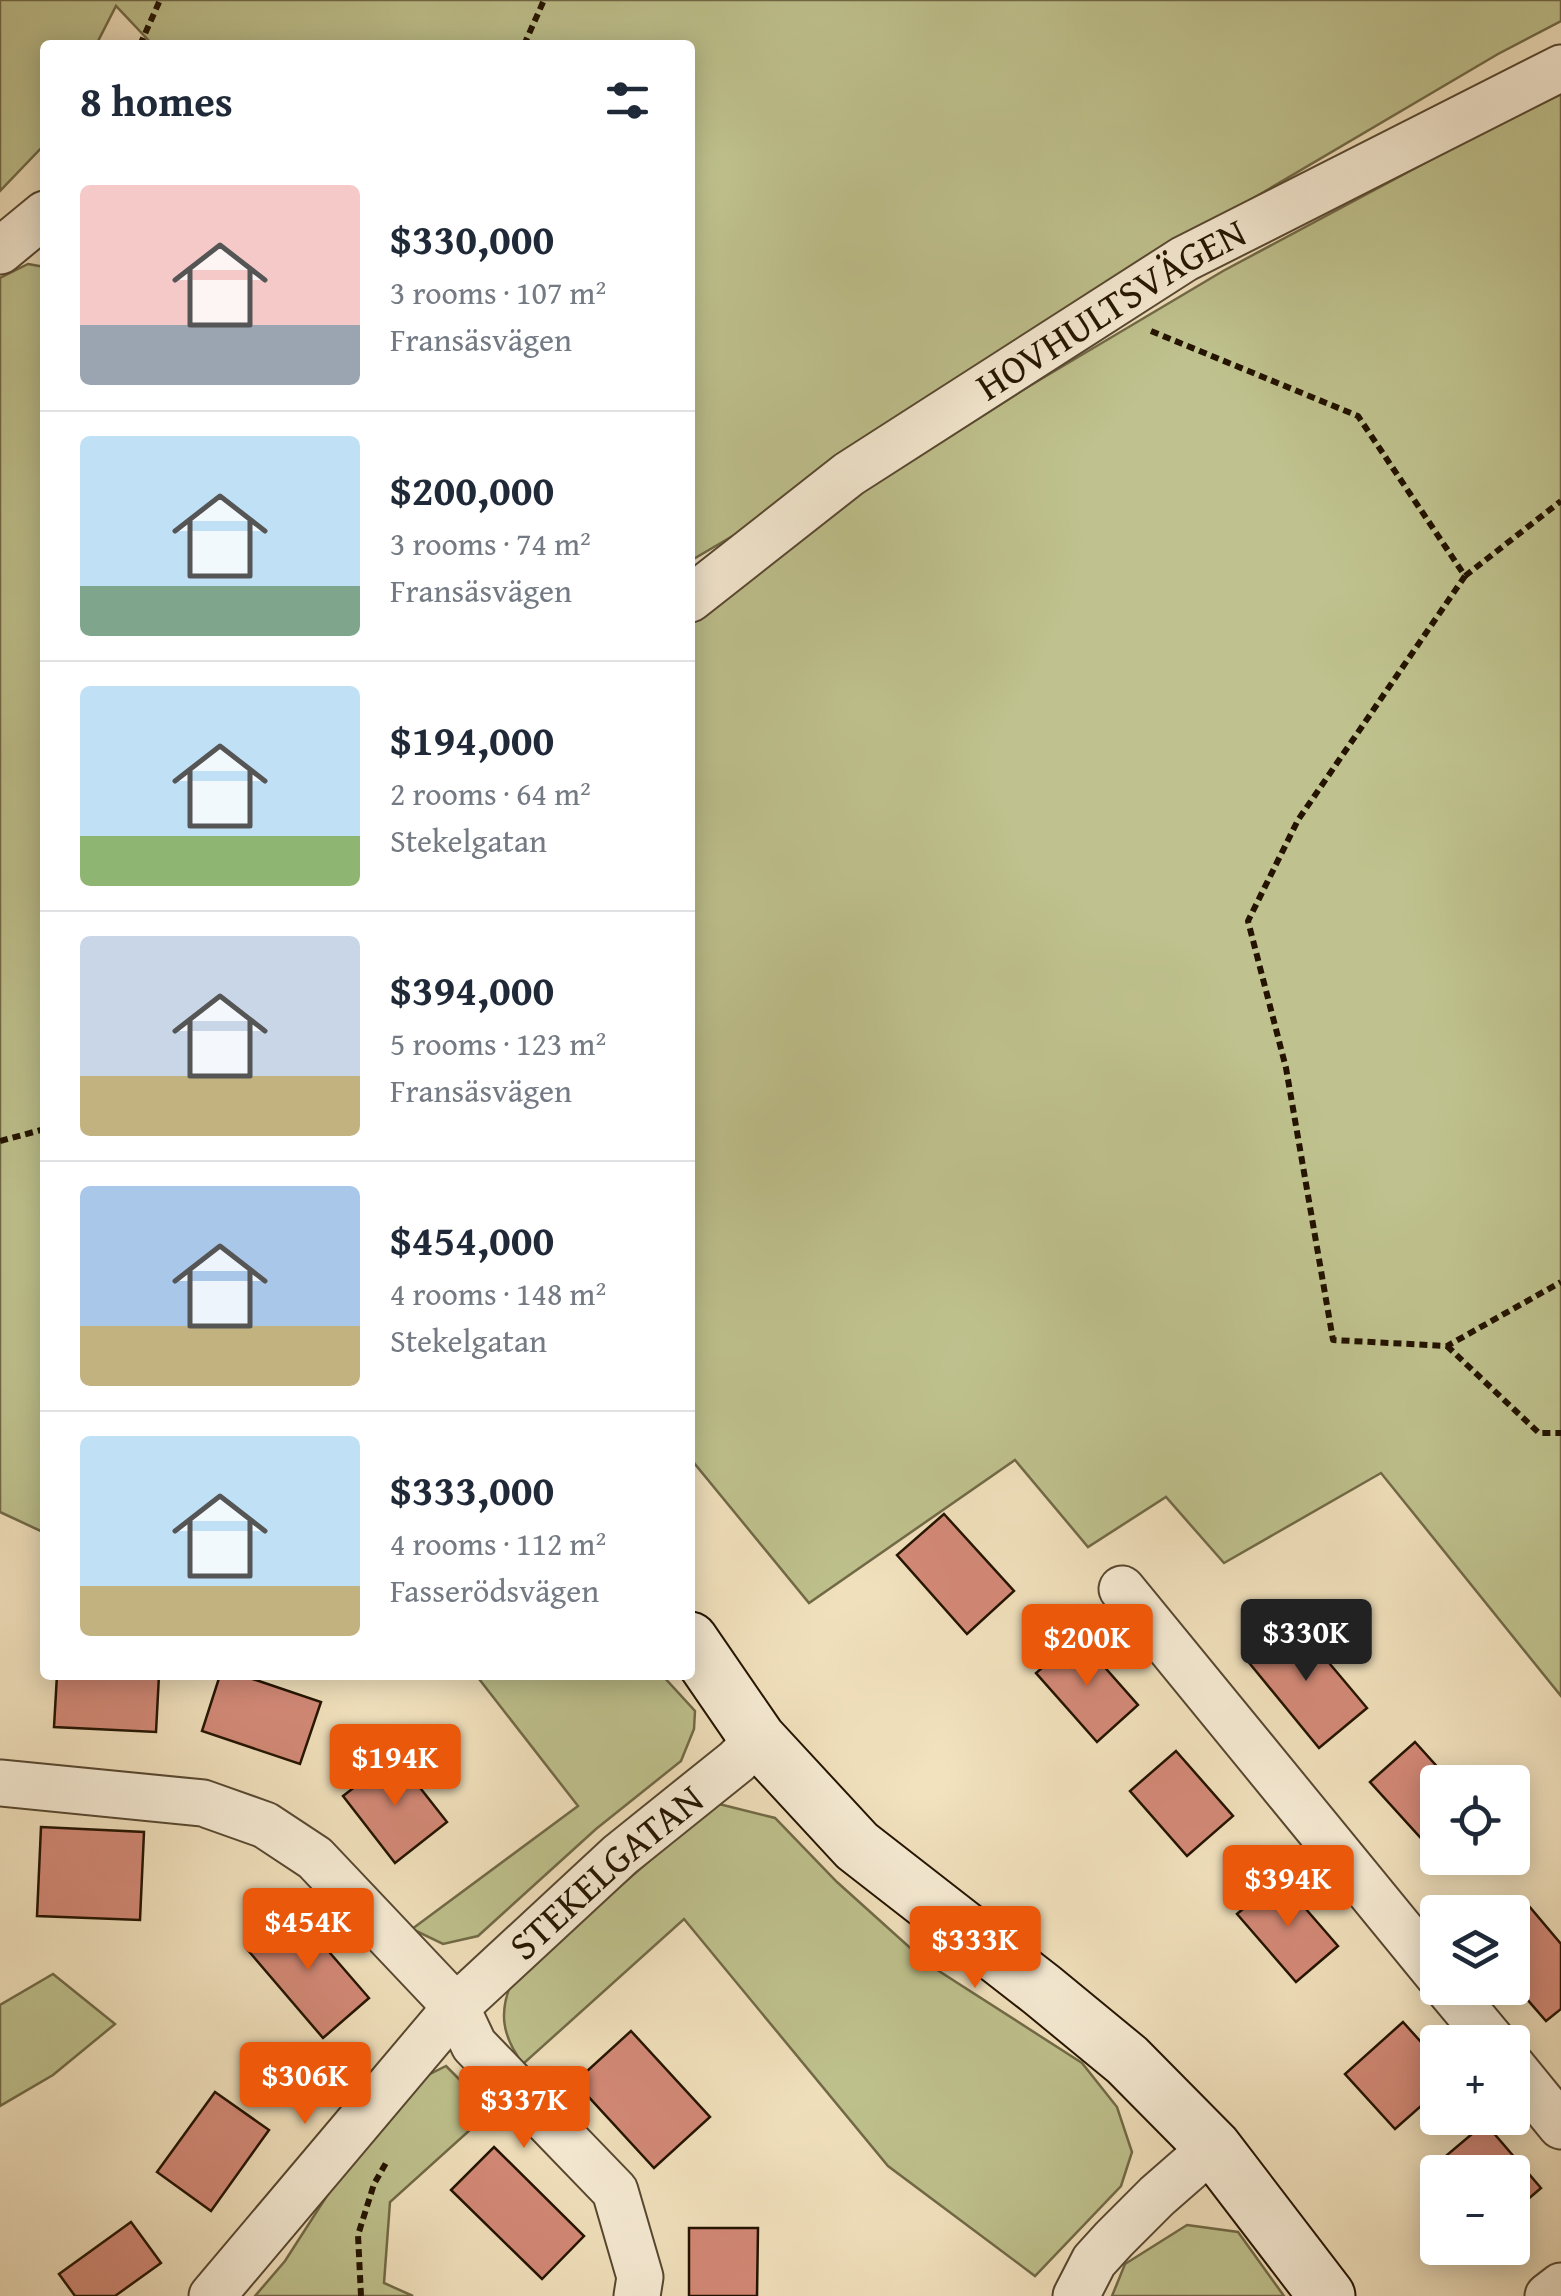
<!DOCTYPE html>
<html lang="en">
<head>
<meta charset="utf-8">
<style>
	:root { --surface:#fff; --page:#f2f2f3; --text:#1f2937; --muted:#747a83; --line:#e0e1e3; --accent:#ea580c }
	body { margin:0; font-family:"Gentium Book Plus",serif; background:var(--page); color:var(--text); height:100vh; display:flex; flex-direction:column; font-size:38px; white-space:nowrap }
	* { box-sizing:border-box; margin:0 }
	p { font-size:32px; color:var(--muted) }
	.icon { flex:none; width:55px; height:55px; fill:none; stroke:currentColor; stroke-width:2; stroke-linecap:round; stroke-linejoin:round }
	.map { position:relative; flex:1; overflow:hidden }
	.sheet { position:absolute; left:40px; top:40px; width:655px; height:1640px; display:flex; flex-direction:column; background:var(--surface); border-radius:10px; box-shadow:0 5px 25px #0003 }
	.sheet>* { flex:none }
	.buttons { position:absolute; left:1420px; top:1765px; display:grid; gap:20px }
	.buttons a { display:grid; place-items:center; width:110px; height:110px; border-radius:10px; background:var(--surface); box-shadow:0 5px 25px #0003; font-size:50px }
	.price { position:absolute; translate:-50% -85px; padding:0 22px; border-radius:10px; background:var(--accent); color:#fff; font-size:32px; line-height:65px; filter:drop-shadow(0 2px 5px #0008) }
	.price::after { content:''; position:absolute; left:50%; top:60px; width:30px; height:22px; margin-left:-15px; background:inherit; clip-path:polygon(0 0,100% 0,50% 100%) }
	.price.on { background:#222; color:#fff }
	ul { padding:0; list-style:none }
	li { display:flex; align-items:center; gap:30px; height:250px; padding:0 40px }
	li+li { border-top:2px solid var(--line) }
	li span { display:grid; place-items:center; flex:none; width:280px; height:200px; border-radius:10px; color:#555 }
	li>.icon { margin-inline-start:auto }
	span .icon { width:120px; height:120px; fill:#fffc; stroke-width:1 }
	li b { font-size:42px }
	h2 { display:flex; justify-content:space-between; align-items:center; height:120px; padding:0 40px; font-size:42px }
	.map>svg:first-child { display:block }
	.green { fill:#bfc28e; stroke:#716a47; stroke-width:2.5 }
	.building { fill:#d48a78; stroke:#231300; stroke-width:2.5 }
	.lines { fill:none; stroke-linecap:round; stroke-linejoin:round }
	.street-casing { stroke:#574730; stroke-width:49 }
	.secondary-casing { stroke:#231300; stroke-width:59 }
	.path { stroke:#231300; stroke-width:6; stroke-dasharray:8 5; stroke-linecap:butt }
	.street { stroke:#f7ecd5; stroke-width:45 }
	.secondary { stroke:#f7ecd5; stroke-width:55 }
	.labels { text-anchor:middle; stroke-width:8; stroke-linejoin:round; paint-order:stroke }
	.street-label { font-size:40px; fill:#231300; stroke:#f7ecd5 }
</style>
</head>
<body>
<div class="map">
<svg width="1561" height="2296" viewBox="0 0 1561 2296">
	<rect width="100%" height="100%" fill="#f2e2be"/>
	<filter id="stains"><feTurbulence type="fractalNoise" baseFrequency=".002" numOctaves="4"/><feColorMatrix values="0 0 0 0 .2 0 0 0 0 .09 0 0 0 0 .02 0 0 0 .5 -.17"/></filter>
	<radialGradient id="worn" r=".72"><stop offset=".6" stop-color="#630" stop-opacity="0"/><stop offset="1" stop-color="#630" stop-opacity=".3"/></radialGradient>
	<g class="green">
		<polygon points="0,0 1561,0 1561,21 1498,54 1111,282 748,527 690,561 690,45 153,45 116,6 96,45 45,45 45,144 0,191"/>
		<polygon points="1561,94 1561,1696 1381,1473 1224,1563 1166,1497 1088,1547 1015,1460 809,1603 690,1458 690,621 808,526 1026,388 1223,271 1494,126"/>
		<polygon points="28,264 45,267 45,1533 0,1512 0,278"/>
		<polygon points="476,1675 662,1675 695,1711 694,1729 681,1761 596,1829 478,1936 443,1944 412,1929 578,1806"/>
		<path d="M719,1804l56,14 62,64 91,82 154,99 35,44 15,45 -11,34 -86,90 -147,-110 -204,-247 -161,145c-21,-28 -25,-52 -10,-85l180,-156z"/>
		<polygon points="53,1974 115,2024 53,2075 0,2106 0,2005"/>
		<polygon points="446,2066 491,2111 390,2202 384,2283 413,2296 255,2296 285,2261 339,2177 406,2086"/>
		<polygon points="1187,2225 1238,2232 1284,2296 1112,2296 1125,2264"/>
	</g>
	<g class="building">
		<polygon points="944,1514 1014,1591 967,1634 897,1555"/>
		<polygon points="1293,1620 1367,1708 1319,1748 1246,1659"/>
		<polygon points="1078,1637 1138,1705 1097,1742 1036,1673"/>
		<polygon points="57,1675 159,1675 156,1732 54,1727"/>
		<polygon points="220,1675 241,1675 321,1702 300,1764 202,1731"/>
		<polygon points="1415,1742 1451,1782 1438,1782 1438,1857 1370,1782"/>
		<polygon points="1176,1751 1233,1816 1187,1856 1130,1791"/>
		<polygon points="395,1756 447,1822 395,1863 343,1796"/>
		<polygon points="41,1827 144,1832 140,1920 37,1916"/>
		<polygon points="1279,1878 1338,1946 1296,1982 1237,1914"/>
		<polygon points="1523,1899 1561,1944 1561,2009 1546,2021 1512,1982 1512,1912 1507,1912"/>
		<polygon points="292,1909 369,1998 323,2038 246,1948"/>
		<polygon points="1403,2022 1438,2061 1438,2091 1395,2129 1345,2074"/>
		<polygon points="631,2031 710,2117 654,2168 575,2082"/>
		<polygon points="215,2092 269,2130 211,2211 157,2172"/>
		<polygon points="1485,2123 1541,2188 1512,2213 1512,2172 1452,2172 1441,2160"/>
		<polygon points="494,2147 584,2236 542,2279 451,2190"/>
		<polygon points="131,2222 161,2263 115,2296 75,2296 59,2274"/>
		<polygon points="689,2228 758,2228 757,2296 689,2296"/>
	</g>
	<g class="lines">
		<g class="street-casing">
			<g id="street">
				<polyline points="0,251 45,214"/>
				<path id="s1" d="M690,599l159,-125 335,-215 377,-191"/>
				<polyline points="1122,1589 1438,1975"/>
				<polyline points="0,1783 203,1803 265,1825 315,1858 456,2007 474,2045 615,2191 640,2277 637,2296"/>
				<polyline points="1448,1988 1493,2042"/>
				<polyline points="1512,2066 1561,2126"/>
				<path id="s2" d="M212,2296l244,-289 164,-152 117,-94 21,-22"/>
				<polyline points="1076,2296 1094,2261 1114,2239 1157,2196 1213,2147"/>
				<polyline points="1548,2296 1561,2286"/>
			</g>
		</g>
		<g class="secondary-casing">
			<polyline id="secondary" points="690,1640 758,1739 857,1846 1042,1990 1127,2060 1213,2147 1327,2296"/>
		</g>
		<g class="path">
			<polyline points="140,45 160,0"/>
			<polyline points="524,45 544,0"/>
			<polyline points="1151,331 1358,416 1465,576 1298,820 1248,921 1286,1068 1333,1340 1447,1346 1561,1282"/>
			<polyline points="1465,576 1561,501"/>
			<polyline points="0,1141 45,1129"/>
			<polyline points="1447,1346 1539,1433 1561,1433"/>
			<polyline points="361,2296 358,2235 374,2184 386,2163"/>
		</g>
		<use href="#street" class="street"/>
		<use href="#secondary" class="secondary"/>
	</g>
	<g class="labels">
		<g class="street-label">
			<text dy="14" stroke="none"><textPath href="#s1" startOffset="512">HOVHULTSVÄGEN</textPath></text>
			<text dy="14" stroke="none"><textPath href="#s2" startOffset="580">STEKELGATAN</textPath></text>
		</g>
	</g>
	<rect width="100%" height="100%" filter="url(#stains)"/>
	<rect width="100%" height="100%" fill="url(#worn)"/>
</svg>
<div class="buttons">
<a><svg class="icon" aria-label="locate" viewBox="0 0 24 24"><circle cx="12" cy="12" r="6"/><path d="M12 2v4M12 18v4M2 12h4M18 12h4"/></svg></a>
<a><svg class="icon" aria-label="layers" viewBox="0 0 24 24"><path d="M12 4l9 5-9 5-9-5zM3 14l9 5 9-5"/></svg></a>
<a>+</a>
<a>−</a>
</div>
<b class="price on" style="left:1306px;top:1684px">$330K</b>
<b class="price" style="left:1087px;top:1689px">$200K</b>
<b class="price" style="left:395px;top:1809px">$194K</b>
<b class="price" style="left:1288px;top:1930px">$394K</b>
<b class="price" style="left:308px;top:1973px">$454K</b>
<b class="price" style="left:975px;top:1991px">$333K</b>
<b class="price" style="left:305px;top:2127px">$306K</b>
<b class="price" style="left:524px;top:2151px">$337K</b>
<section class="sheet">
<h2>8 homes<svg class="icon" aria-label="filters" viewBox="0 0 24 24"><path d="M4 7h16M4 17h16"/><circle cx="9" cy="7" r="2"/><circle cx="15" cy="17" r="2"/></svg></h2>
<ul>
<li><span style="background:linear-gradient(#f6c9c9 70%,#9aa5b1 0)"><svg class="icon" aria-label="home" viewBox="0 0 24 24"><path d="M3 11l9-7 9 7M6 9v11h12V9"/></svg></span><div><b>$330,000</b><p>3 rooms · 107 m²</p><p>Fransäsvägen</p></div></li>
<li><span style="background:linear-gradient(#bfe0f5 75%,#7fa58c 0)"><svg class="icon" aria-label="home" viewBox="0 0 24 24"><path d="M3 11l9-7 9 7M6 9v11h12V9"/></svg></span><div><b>$200,000</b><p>3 rooms · 74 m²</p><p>Fransäsvägen</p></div></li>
<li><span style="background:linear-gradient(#bfe0f5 75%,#8fb573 0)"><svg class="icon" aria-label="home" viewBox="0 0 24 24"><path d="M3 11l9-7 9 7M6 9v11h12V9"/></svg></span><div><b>$194,000</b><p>2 rooms · 64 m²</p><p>Stekelgatan</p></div></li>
<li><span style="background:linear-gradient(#c9d6e8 70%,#c2b280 0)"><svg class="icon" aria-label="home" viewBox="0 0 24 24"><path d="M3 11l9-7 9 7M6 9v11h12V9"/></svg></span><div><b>$394,000</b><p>5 rooms · 123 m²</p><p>Fransäsvägen</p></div></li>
<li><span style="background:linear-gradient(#a9c7e8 70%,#c2b280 0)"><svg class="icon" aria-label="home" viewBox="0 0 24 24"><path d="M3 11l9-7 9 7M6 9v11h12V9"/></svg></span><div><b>$454,000</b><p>4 rooms · 148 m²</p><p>Stekelgatan</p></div></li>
<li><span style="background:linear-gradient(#bfe0f5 75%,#c2b280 0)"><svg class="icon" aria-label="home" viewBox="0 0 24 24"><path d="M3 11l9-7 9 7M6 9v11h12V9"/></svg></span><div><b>$333,000</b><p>4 rooms · 112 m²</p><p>Fasserödsvägen</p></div></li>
</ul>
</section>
</div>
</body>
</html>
